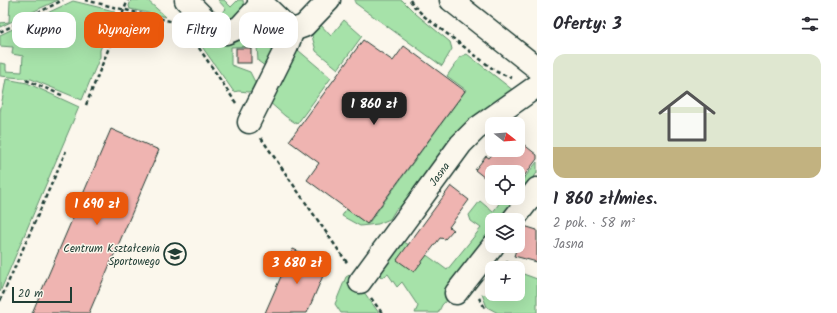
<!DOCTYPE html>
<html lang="pl">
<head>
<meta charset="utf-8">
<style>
	:root { --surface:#fff; --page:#f7f7f7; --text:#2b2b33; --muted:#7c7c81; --line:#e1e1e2; --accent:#ea580c }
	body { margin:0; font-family:Kalam,sans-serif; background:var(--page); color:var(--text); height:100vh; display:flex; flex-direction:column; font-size:15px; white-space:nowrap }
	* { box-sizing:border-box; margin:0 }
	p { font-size:13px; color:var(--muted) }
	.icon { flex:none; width:22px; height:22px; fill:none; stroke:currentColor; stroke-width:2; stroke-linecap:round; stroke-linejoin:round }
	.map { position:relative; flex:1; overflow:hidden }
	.side { display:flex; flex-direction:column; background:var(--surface); width:300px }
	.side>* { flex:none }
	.top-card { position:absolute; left:12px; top:12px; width:380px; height:36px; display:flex; gap:8px }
	.needle { width:26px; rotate:107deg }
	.controls { position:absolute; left:485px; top:117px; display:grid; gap:8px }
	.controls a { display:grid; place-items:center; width:40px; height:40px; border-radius:8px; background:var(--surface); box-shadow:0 4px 16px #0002; font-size:20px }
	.scale { position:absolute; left:12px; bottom:10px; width:60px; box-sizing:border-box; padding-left:4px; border:2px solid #1f3d34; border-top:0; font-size:11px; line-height:14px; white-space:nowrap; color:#1f3d34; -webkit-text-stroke:3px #fbf7ec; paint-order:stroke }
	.price { position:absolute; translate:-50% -34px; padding:0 9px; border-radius:8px; background:var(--accent); color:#fff; font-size:13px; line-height:26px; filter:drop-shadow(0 1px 2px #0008) }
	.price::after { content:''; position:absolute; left:50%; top:24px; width:12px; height:9px; margin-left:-6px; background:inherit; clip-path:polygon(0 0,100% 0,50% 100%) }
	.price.on { background:#222; color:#fff }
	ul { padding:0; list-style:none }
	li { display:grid; align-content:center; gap:8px; height:212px; padding:0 16px }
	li+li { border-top:1px solid var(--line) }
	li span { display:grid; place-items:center; height:124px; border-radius:12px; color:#555 }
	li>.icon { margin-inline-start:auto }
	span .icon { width:72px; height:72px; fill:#fffc; stroke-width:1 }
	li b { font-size:17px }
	h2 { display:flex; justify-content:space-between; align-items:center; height:48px; padding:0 16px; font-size:17px }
	.chip { padding:0 14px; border-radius:12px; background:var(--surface); box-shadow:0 4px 16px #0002; font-size:14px; line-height:36px }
	.chip.on { background:var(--accent); color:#fff }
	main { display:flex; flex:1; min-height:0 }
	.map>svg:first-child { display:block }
	.green { fill:#a6e2a9; stroke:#62906e }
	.building { fill:#efb4b1; stroke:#1f3d34 }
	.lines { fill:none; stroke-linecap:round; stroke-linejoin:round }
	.minor-casing { stroke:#1f3d34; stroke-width:25 }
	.path { stroke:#1f3d34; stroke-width:2.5; stroke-dasharray:4 3; stroke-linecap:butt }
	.minor { stroke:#fbf7ec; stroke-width:22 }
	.labels { text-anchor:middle; stroke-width:3; stroke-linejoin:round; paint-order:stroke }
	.street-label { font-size:11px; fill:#1f3d34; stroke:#fbf7ec }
	.poi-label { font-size:11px; fill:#1f3d34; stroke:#fbf7ec; text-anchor:end }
</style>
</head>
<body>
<main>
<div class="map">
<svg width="537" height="313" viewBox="0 0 537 313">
	<rect width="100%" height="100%" fill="#fbf7ec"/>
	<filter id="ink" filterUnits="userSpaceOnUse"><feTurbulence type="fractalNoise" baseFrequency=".025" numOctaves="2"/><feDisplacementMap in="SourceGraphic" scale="8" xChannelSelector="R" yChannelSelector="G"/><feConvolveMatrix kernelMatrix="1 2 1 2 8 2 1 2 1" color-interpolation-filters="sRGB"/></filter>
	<g filter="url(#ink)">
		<g class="green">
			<polygon points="10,0 58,0 0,27 0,23 9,22"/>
			<polygon points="131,0 147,0 166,17 130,9 129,6"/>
			<polygon points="218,0 224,0 231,7 238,0 243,0 244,9 230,23 216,18 226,9"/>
			<polygon points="355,0 402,0 416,14 450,42 452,49 442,66 355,3"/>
			<polygon points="73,1 114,11 115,16 100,50 100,57 82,100 31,79 0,76 0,63 6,64 6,71 22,72 23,56 12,54 13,47 0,46 0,35"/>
			<polygon points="344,20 362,36 338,69 316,51 311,32 319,23 331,36"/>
			<polygon points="256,24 268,26 283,43 243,34"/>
			<polygon points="193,34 202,34 210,40 222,43 236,42 244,38 277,46 265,66 258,61 257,46 231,47 231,65 250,72 256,84 253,89 249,92 238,91 234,92"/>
			<polygon points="298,50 331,78 297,124 285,116 268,101 292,52"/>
			<polygon points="467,54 514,91 416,198 396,209 390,219 378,224 360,226 342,216 346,209 368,224 466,90 447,76 460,57"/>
			<polygon points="6,79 27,83 79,107 0,292 0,112"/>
			<polygon points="537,162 537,173 518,198 518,186"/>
			<path d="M503,198h15l-17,22h-9v12l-34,46 -5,15 -11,12 -4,8h-23l3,-7 -16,-24 -5,5 -9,-13 -5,3 -5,-1c7,-11 15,-26 26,-34l24,14 19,14 34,-42 -10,-7 -2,-6 11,-14 13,11z"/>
			<polygon points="518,272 537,279 537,313 498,313 487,307 482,294 493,298 497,294 518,294"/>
			<polygon points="351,274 379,313 341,313 335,304 346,277"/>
		</g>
		<g class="building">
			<polygon points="363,40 393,61 404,46 465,91 367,224 307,180 319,163 289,141"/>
			<rect x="236" y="48" width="15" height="15"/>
			<polygon points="111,129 159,150 89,313 32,313"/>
			<polygon points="518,140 537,155 537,159 518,184 518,172 492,172 492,181 490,182 475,170 486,156 489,158 496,150 518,150"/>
			<polygon points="451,186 469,200 449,227 453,230 445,239 440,238 414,272 397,260"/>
			<polygon points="524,226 537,230 537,262 514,256"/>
			<polygon points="293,249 328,264 307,313 265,313"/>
		</g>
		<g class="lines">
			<g class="minor-casing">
				<g id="minor">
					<polyline points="186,0 214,28 226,33 240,27 262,3"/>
					<polyline points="259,0 285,25 293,30 304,26 329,0"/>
					<polyline points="451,0 537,68"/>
					<polyline points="249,122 287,46 293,30"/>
					<polyline points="513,220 537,189"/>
					<path id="s1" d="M360,282l101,-138 15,-15 61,-43"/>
					<polyline points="456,293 493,246"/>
				</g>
			</g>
			<g class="path">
				<polyline points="85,0 178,23"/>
				<polyline points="410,0 414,6 425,17 497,72 512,78"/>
				<polyline points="0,32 63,0"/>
				<polyline points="195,42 236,103"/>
				<polyline points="26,80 64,96"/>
				<polyline points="86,105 128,0"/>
				<polyline points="261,138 348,264"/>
				<polyline points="506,262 522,269"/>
				<polyline points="371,298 382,313"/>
				<polyline points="479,298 485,308"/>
				<polyline points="0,301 66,151"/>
			</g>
			<use href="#minor" class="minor"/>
		</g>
	</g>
	<defs>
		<g id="school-ring" transform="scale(1.15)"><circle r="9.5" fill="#fbf7ec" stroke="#1f3d34" stroke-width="1.5"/><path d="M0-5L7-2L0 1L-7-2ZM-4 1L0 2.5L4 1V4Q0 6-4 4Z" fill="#1f3d34"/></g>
	</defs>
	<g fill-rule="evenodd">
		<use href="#school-ring" x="175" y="254"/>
	</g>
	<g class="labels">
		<g class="street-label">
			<text dy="4" stroke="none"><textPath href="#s1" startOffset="134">Jasna</textPath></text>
		</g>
		<g class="poi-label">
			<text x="160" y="252">Centrum Kształcenia<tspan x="160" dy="13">Sportowego</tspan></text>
		</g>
	</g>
</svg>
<div class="controls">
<a><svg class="needle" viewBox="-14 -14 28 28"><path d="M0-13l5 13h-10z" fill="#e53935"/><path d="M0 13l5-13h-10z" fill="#7c7c81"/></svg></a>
<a><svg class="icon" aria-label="locate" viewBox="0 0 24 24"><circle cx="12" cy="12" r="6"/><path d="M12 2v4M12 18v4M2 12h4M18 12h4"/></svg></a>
<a><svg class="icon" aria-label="layers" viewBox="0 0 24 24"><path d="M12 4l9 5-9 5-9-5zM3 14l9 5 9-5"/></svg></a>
<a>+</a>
</div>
<div class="scale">20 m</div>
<b class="price on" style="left:374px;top:126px">1 860 zł</b>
<b class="price" style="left:97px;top:226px">1 690 zł</b>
<b class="price" style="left:297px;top:285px">3 680 zł</b>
<div class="top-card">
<a class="chip">Kupno</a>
<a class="chip on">Wynajem</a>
<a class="chip">Filtry</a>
<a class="chip">Nowe</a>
</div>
</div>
<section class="side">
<h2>Oferty: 3<svg class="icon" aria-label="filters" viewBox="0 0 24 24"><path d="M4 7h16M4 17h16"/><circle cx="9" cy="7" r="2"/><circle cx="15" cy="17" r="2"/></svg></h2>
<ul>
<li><span style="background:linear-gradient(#dfe7d0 75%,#c2b280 0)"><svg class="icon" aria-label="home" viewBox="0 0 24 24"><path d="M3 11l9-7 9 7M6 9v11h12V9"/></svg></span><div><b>1 860 zł/mies.</b><p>2 pok. · 58 m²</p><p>Jasna</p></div></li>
</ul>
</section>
</main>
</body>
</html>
